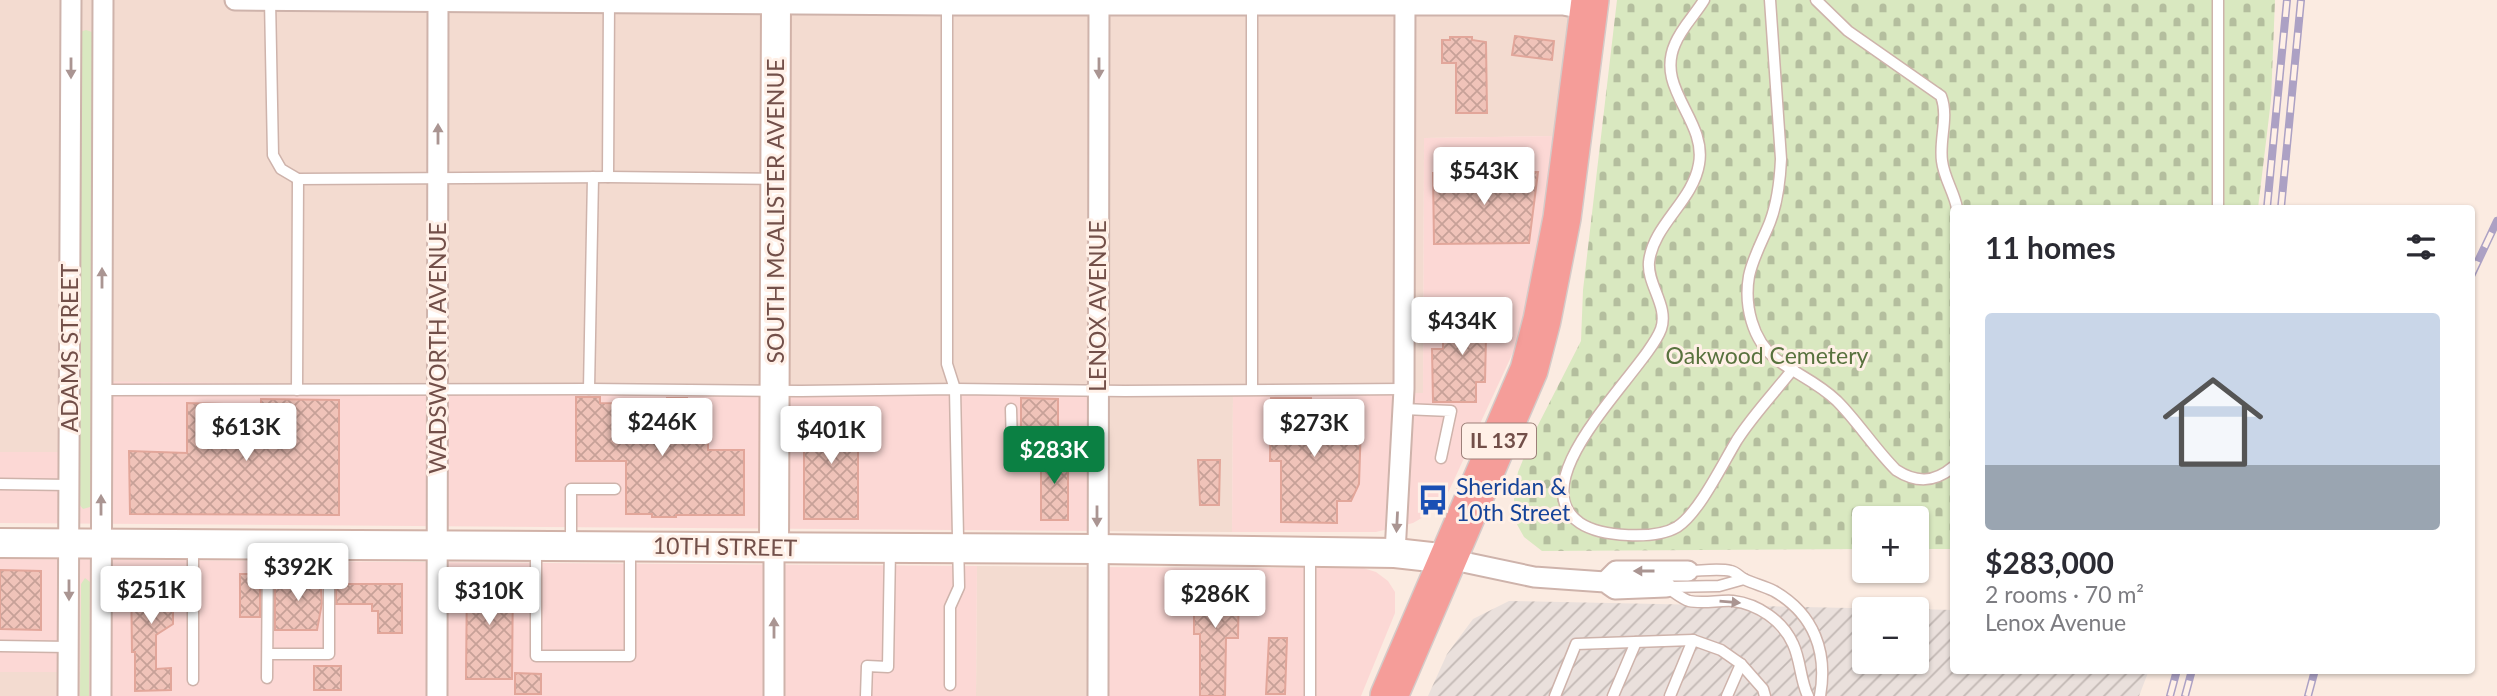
<!DOCTYPE html>
<html lang="en">
<head>
<meta charset="utf-8">
<style>
	:root { --surface:#fff; --page:#f2f2f3; --text:#2b2b33; --muted:#7c7c81; --accent:#0b8043 }
	body { margin:0; font-family:Lato,sans-serif; background:var(--page); color:var(--text); height:100vh; display:flex; flex-direction:column; font-size:26px; white-space:nowrap }
	* { box-sizing:border-box; margin:0 }
	p { font-size:23px; color:var(--muted) }
	.icon { flex:none; width:38px; height:38px; fill:none; stroke:currentColor; stroke-width:2; stroke-linecap:round; stroke-linejoin:round }
	.map { position:relative; flex:1; overflow:hidden }
	.drawer { position:absolute; left:1950px; top:205px; width:525px; height:469px; display:flex; flex-direction:column; background:var(--surface); border-radius:7px; box-shadow:0 2px 5px #0004 }
	.drawer>* { flex:none }
	.fabs { position:absolute; left:1852px; top:506px; display:grid; gap:14px }
	.fabs a { display:grid; place-items:center; width:77px; height:77px; border-radius:7px; background:var(--surface); box-shadow:0 2px 5px #0004; font-size:35px }
	.price { position:absolute; translate:-50% -60px; padding:0 16px; border-radius:7px; background:#fff; color:#222; font-size:23px; line-height:46px; filter:drop-shadow(0 2px 4px #0008) }
	.price::after { content:''; position:absolute; left:50%; top:42px; width:21px; height:16px; margin-left:-10px; background:inherit; clip-path:polygon(0 0,100% 0,50% 100%) }
	.price.current { background:var(--accent); color:#fff }
	ul { padding:0; list-style:none }
	li { display:grid; align-content:center; gap:14px; height:371px; padding:0 35px }
	li span { display:grid; place-items:center; height:217px; border-radius:7px; color:#555 }
	li>.icon { margin-inline-start:auto }
	span .icon { width:126px; height:126px; fill:#fffc; stroke-width:1 }
	li b { font-size:30px }
	h2 { display:flex; justify-content:space-between; align-items:center; height:84px; padding:0 35px; font-size:30px }
	.map>svg:first-child { display:block }
	.residential { fill:#f3dbd0 }
	.commercial { fill:#fcd8d5 }
	.industrial { fill:url(#industrial-furrows) }
	.grass { fill:#d9e8c0 }
	.cemetery { fill:url(#cemetery-stones) }
	.building { fill:url(#building-cross-hatch); stroke:#e2a69a; stroke-width:2 }
	.lines { fill:none; stroke-linecap:round; stroke-linejoin:round }
	.lane-casing { stroke:#ceb3ab; stroke-width:13 }
	.street-casing { stroke:#ceb3ab; stroke-width:23 }
	.secondary-casing { stroke:#d1b2a8; stroke-width:32 }
	.highway-casing { stroke:#d5cac8; stroke-width:40 }
	.lane { stroke:#fff; stroke-width:10 }
	.street { stroke:#fff; stroke-width:19 }
	.secondary { stroke:#fff; stroke-width:28 }
	.highway { stroke:#f59d99; stroke-width:37 }
	.rail-casing { stroke:#aca1c4; stroke-width:8 }
	.rail { stroke:#fff0e7; stroke-width:5; stroke-dasharray:16; stroke-linecap:butt }
	.oneway { fill:#aa9592 }
	.labels { text-anchor:middle; stroke-width:6; stroke-linejoin:round; paint-order:stroke }
	.shield { fill:#fff0e7; stroke:#9c7f78; stroke-width:2 }
	.shield-label { font-size:21px; font-weight:bold; fill:#724f49 }
	.street-label { font-size:23px; fill:#724f49; stroke:#fff0e7 }
	.park-label { font-size:23px; fill:#58723e; stroke:#fff0e7 }
	.transit-label { font-size:23px; fill:#164399; stroke:#fff0e7; text-anchor:start }
</style>
</head>
<body>
<div class="map">
<svg width="2497" height="696" viewBox="0 0 2497 696">
	<defs>
		<pattern id="industrial-furrows" width="10" height="10" patternUnits="userSpaceOnUse" patternTransform="scale(1.75)"><rect width="10" height="10" fill="#eae0dc"/><path d="M-1 1l2-2M0 10L10 0M9 11l2-2" fill="none" stroke="#c2b8b4"/></pattern>
		<pattern id="cemetery-stones" width="16" height="16" patternUnits="userSpaceOnUse" patternTransform="scale(1.75)"><rect width="16" height="16" fill="#d9e8c0"/><path d="M2 7V4a2 2 0 0 1 4 0v3zM10 15v-3a2 2 0 0 1 4 0v3z" fill="#b4be9e"/></pattern>
		<pattern id="building-cross-hatch" width="8" height="8" patternUnits="userSpaceOnUse" patternTransform="scale(1.75)"><rect width="8" height="8" fill="#f0c3b9"/><path d="M0 0l8 8M0 8l8-8" fill="none" stroke="#c7a198"/></pattern>
	</defs>
	<rect width="100%" height="100%" fill="#fbebe1"/>
	<g class="residential">
		<polygon points="0,0 1571,0 1554,136 1424,138 1423,393 1233,392 1232,532 1094,531 87,452 0,452"/>
		<polygon points="977,566 1094,567 1091,696 976,696"/>
		<polygon points="0,672 85,672 84,696 0,696"/>
	</g>
	<g class="commercial">
		<polygon points="1554,136 1529,318 1447,495 1437,509 1413,523 1376,532 1232,532 1233,392 1423,393 1424,138"/>
		<polygon points="87,381 1095,394 1094,531 0,523 0,452 87,452"/>
		<polygon points="0,559 977,566 976,696 84,696 84,672 0,672"/>
		<polygon points="1094,567 1363,568 1376,572 1388,581 1395,592 1395,613 1361,696 1091,696"/>
	</g>
	<polygon class="industrial" points="1509,601 1899,609 1864,609 1864,662 1916,662 1916,609 1953,610 1953,670 2149,670 2139,696 1428,696 1447,654 1473,619"/>
	<g class="grass">
		<polygon points="86,30 92,32 93,35 92,503 90,507 83,509 79,504 79,40 80,32"/>
		<polygon points="85,578 90,582 89,696 80,696 81,584"/>
	</g>
	<polygon class="cemetery" points="1617,0 2275,0 2271,100 2258,208 1953,208 1953,549 1916,549 1916,518 1864,518 1864,549 1542,551 1524,537 1514,519 1514,494 1518,472 1534,433 1581,341 1583,290"/>
	<g class="building">
		<polygon points="1515,36 1554,41 1552,60 1512,55"/>
		<polygon points="1450,37 1472,37 1472,40 1486,42 1487,113 1456,113 1456,63 1442,63 1442,40 1450,40"/>
		<polygon points="1538,172 1529,243 1434,244 1433,173"/>
		<polygon points="1443,314 1498,314 1498,337 1486,337 1485,382 1476,382 1476,402 1433,402 1432,349 1443,349"/>
		<polygon points="576,397 600,397 600,403 667,404 667,398 687,398 687,418 708,418 708,450 744,450 744,515 676,515 676,517 652,517 652,514 626,514 626,461 576,461"/>
		<polygon points="1021,398 1058,399 1058,440 1033,440 1033,437 1021,436"/>
		<polygon points="1271,398 1311,398 1311,405 1338,405 1338,424 1361,424 1359,484 1351,501 1337,501 1337,523 1281,522 1281,461 1270,461"/>
		<polygon points="261,399 339,400 339,515 130,514 129,451 187,453 187,403 223,404 223,407 261,407"/>
		<rect x="804" y="412" width="54" height="107"/>
		<polygon points="1033,455 1068,455 1068,520 1041,520 1041,466 1033,466"/>
		<polygon points="1198,460 1220,460 1219,505 1200,505"/>
		<polygon points="0,570 41,571 41,630 0,629"/>
		<polygon points="131,572 173,572 173,624 156,635 156,669 171,668 171,690 135,691 135,652 132,652"/>
		<rect x="240" y="574" width="20" height="43"/>
		<polygon points="467,574 513,575 512,679 466,679"/>
		<polygon points="275,577 320,577 322,603 317,630 275,630"/>
		<polygon points="1194,579 1226,579 1225,583 1239,583 1238,638 1226,638 1225,696 1200,696 1200,634 1194,634"/>
		<polygon points="336,584 402,584 402,633 378,633 378,611 372,611 372,604 336,604"/>
		<polygon points="1269,638 1287,638 1285,694 1266,694"/>
		<rect x="314" y="666" width="27" height="24"/>
		<polygon points="515,673 541,674 541,694 515,694"/>
	</g>
	<g class="lines">
		<g class="lane-casing">
			<g id="lane">
				<polyline points="270,0 273,155 281,169 298,179 608,177 775,179"/>
				<path d="M1704,0c-9,15 -22,27 -29,44 -20,45 32,76 24,120 -6,37 -46,61 -50,98 -2,23 20,44 12,67 -15,41 -143,151 -81,194 21,14 75,17 97,4 22,-14 46,-64 60,-87 16,-25 38,-48 56,-71"/>
				<path d="M1770,0l11,159c-1,22 -3,42 -11,63 -7,18 -17,35 -21,54 -5,29 3,64 27,83 21,16 40,22 61,42 21,21 37,47 59,69 20,13 38,13 57,-3"/>
				<path d="M1816,0l32,31 93,65c8,21 -2,43 1,65 2,17 12,31 15,47"/>
				<polyline points="947,4 947,364 955,389 959,587 950,607 950,685"/>
				<polyline points="608,177 609,1"/>
				<polyline points="2218,208 2218,0"/>
				<polyline points="589,389 593,177"/>
				<polyline points="1252,389 1252,4"/>
				<polyline points="101,390 589,389 801,391 955,389 1125,391 1404,389"/>
				<polyline points="297,390 298,179"/>
				<polyline points="1011,409 1012,447 1097,448"/>
				<polyline points="1403,409 1451,411 1441,458"/>
				<polyline points="0,484 69,485"/>
				<polyline points="571,542 571,489 615,489"/>
				<polyline points="193,548 193,680"/>
				<polyline points="536,549 536,656 630,656 630,547"/>
				<path d="M1688,571c13,0 30,-3 43,0 5,1 9,6 13,8 10,5 20,7 30,12 40,23 54,61 46,105"/>
				<path d="M1666,587c7,4 16,12 23,14 14,3 30,-1 44,0 25,3 50,20 60,43 8,17 7,36 15,52"/>
				<polyline points="1669,587 1719,586 1744,579"/>
				<polyline points="0,646 69,647"/>
				<polyline points="268,654 329,654 329,548"/>
				<polyline points="267,678 268,545"/>
				<polyline points="866,696 867,666 888,667 890,549"/>
				<polyline points="1310,696 1310,555"/>
				<polyline points="1555,696 1576,644 1693,640 1721,650 1741,664 1763,689 1765,696"/>
				<polyline points="1613,696 1636,642"/>
				<polyline points="1670,696 1693,640"/>
				<polyline points="1727,696 1741,664"/>
			</g>
		</g>
		<g class="street-casing">
			<g id="street">
				<polyline points="235,0 947,5 1563,5 1589,10"/>
				<polyline points="1395,553 1404,389 1405,0"/>
				<polyline points="1449,559 1534,577 1605,582 1615,589 1666,587"/>
				<polyline points="1605,582 1616,571 1688,571"/>
				<polyline points="68,696 71,0"/>
				<polyline points="101,696 103,0"/>
				<polyline points="437,696 438,0"/>
				<polyline points="774,696 774,548"/>
				<polyline points="1098,696 1099,0"/>
			</g>
		</g>
		<g class="secondary-casing">
			<g id="secondary">
				<polyline points="0,543 1097,549 1395,553 1449,559"/>
				<polyline points="774,548 776,0"/>
			</g>
		</g>
		<g class="highway-casing">
			<polyline id="highway" points="1389,696 1529,370 1542,320 1562,218 1590,0"/>
		</g>
		<use href="#lane" class="lane"/>
		<use href="#street" class="street"/>
		<use href="#secondary" class="secondary"/>
		<use href="#highway" class="highway"/>
		<g class="rail-casing">
			<g id="rail">
				<polyline points="2267,208 2287,0"/>
				<polyline points="2281,208 2301,0"/>
				<polyline points="2471,276 2497,221"/>
				<polyline points="2170,696 2177,670"/>
				<polyline points="2185,696 2192,670"/>
				<polyline points="2308,696 2315,670"/>
			</g>
		</g>
		<use href="#rail" class="rail"/>
	</g>
	<defs><path id="oneway-solid" d="M-6-.8H1V-3.2L6.5 0L1 3.2V.8H-6Z" transform="scale(1.75)"/></defs>
	<g class="oneway">
		<use href="#oneway-solid" transform="translate(71 68) rotate(90)"/>
		<use href="#oneway-solid" transform="translate(1099 68) rotate(90)"/>
		<use href="#oneway-solid" transform="translate(438 134) rotate(-90)"/>
		<use href="#oneway-solid" transform="translate(102 278) rotate(-90)"/>
		<use href="#oneway-solid" transform="translate(101 505) rotate(-90)"/>
		<use href="#oneway-solid" transform="translate(1097 516) rotate(90)"/>
		<use href="#oneway-solid" transform="translate(1397 522) rotate(93)"/>
		<use href="#oneway-solid" transform="translate(1644 571) rotate(180)"/>
		<use href="#oneway-solid" transform="translate(69 590) rotate(90)"/>
		<use href="#oneway-solid" transform="translate(1730 602) rotate(5)"/>
		<use href="#oneway-solid" transform="translate(774 628) rotate(-90)"/>
	</g>
	<defs>
		<g id="bus-bare" transform="scale(2.415)"><path d="M-5-6H5V4H4V6H2V4H-2V6H-4V4H-5ZM-3.5-4V0h7V-4ZM-3.5 1.2v1.5H-2V1.2ZM2 1.2v1.5H3.5V1.2Z" fill="#1a4fb4" stroke="#fff0e7" stroke-width="2.5" paint-order="stroke"/></g>
	</defs>
	<g fill-rule="evenodd">
		<use href="#bus-bare" x="1433" y="500"/>
	</g>
	<g class="labels">
		<rect class="shield" x="1462" y="423.5" width="74" height="35" rx="5"/>
		<g class="shield-label">
			<text x="1499" y="448">IL 137</text>
		</g>
		<g class="street-label">
			<text transform="translate(776 211) rotate(-90)" y="8">SOUTH MCALISTER AVENUE</text>
			<text transform="translate(1098 306) rotate(-90)" y="8">LENOX AVENUE</text>
			<text transform="translate(70 348) rotate(-90)" y="8">ADAMS STREET</text>
			<text transform="translate(438 348) rotate(-90)" y="8">WADSWORTH AVENUE</text>
			<text transform="translate(725 547) rotate(1)" y="8">10TH STREET</text>
		</g>
		<g class="park-label">
			<text x="1767" y="364">Oakwood Cemetery</text>
		</g>
		<g class="transit-label">
			<text x="1456" y="495">Sheridan &amp;<tspan x="1456" dy="26">10th Street</tspan></text>
		</g>
	</g>
</svg>
<div class="fabs">
<a>+</a>
<a>−</a>
</div>
<b class="price" style="left:1484px;top:207px">$543K</b>
<b class="price" style="left:1462px;top:357px">$434K</b>
<b class="price" style="left:662px;top:458px">$246K</b>
<b class="price" style="left:1314px;top:459px">$273K</b>
<b class="price" style="left:246px;top:463px">$613K</b>
<b class="price" style="left:831px;top:466px">$401K</b>
<b class="price current" style="left:1054px;top:486px">$283K</b>
<b class="price" style="left:298px;top:603px">$392K</b>
<b class="price" style="left:151px;top:626px">$251K</b>
<b class="price" style="left:489px;top:627px">$310K</b>
<b class="price" style="left:1215px;top:630px">$286K</b>
<section class="drawer">
<h2>11 homes<svg class="icon" aria-label="filters" viewBox="0 0 24 24"><path d="M4 7h16M4 17h16"/><circle cx="9" cy="7" r="2"/><circle cx="15" cy="17" r="2"/></svg></h2>
<ul>
<li><span style="background:linear-gradient(#c9d6e8 70%,#9aa5b1 0)"><svg class="icon" aria-label="home" viewBox="0 0 24 24"><path d="M3 11l9-7 9 7M6 9v11h12V9"/></svg></span><div><b>$283,000</b><p>2 rooms · 70 m²</p><p>Lenox Avenue</p></div></li>
</ul>
</section>
</div>
</body>
</html>
